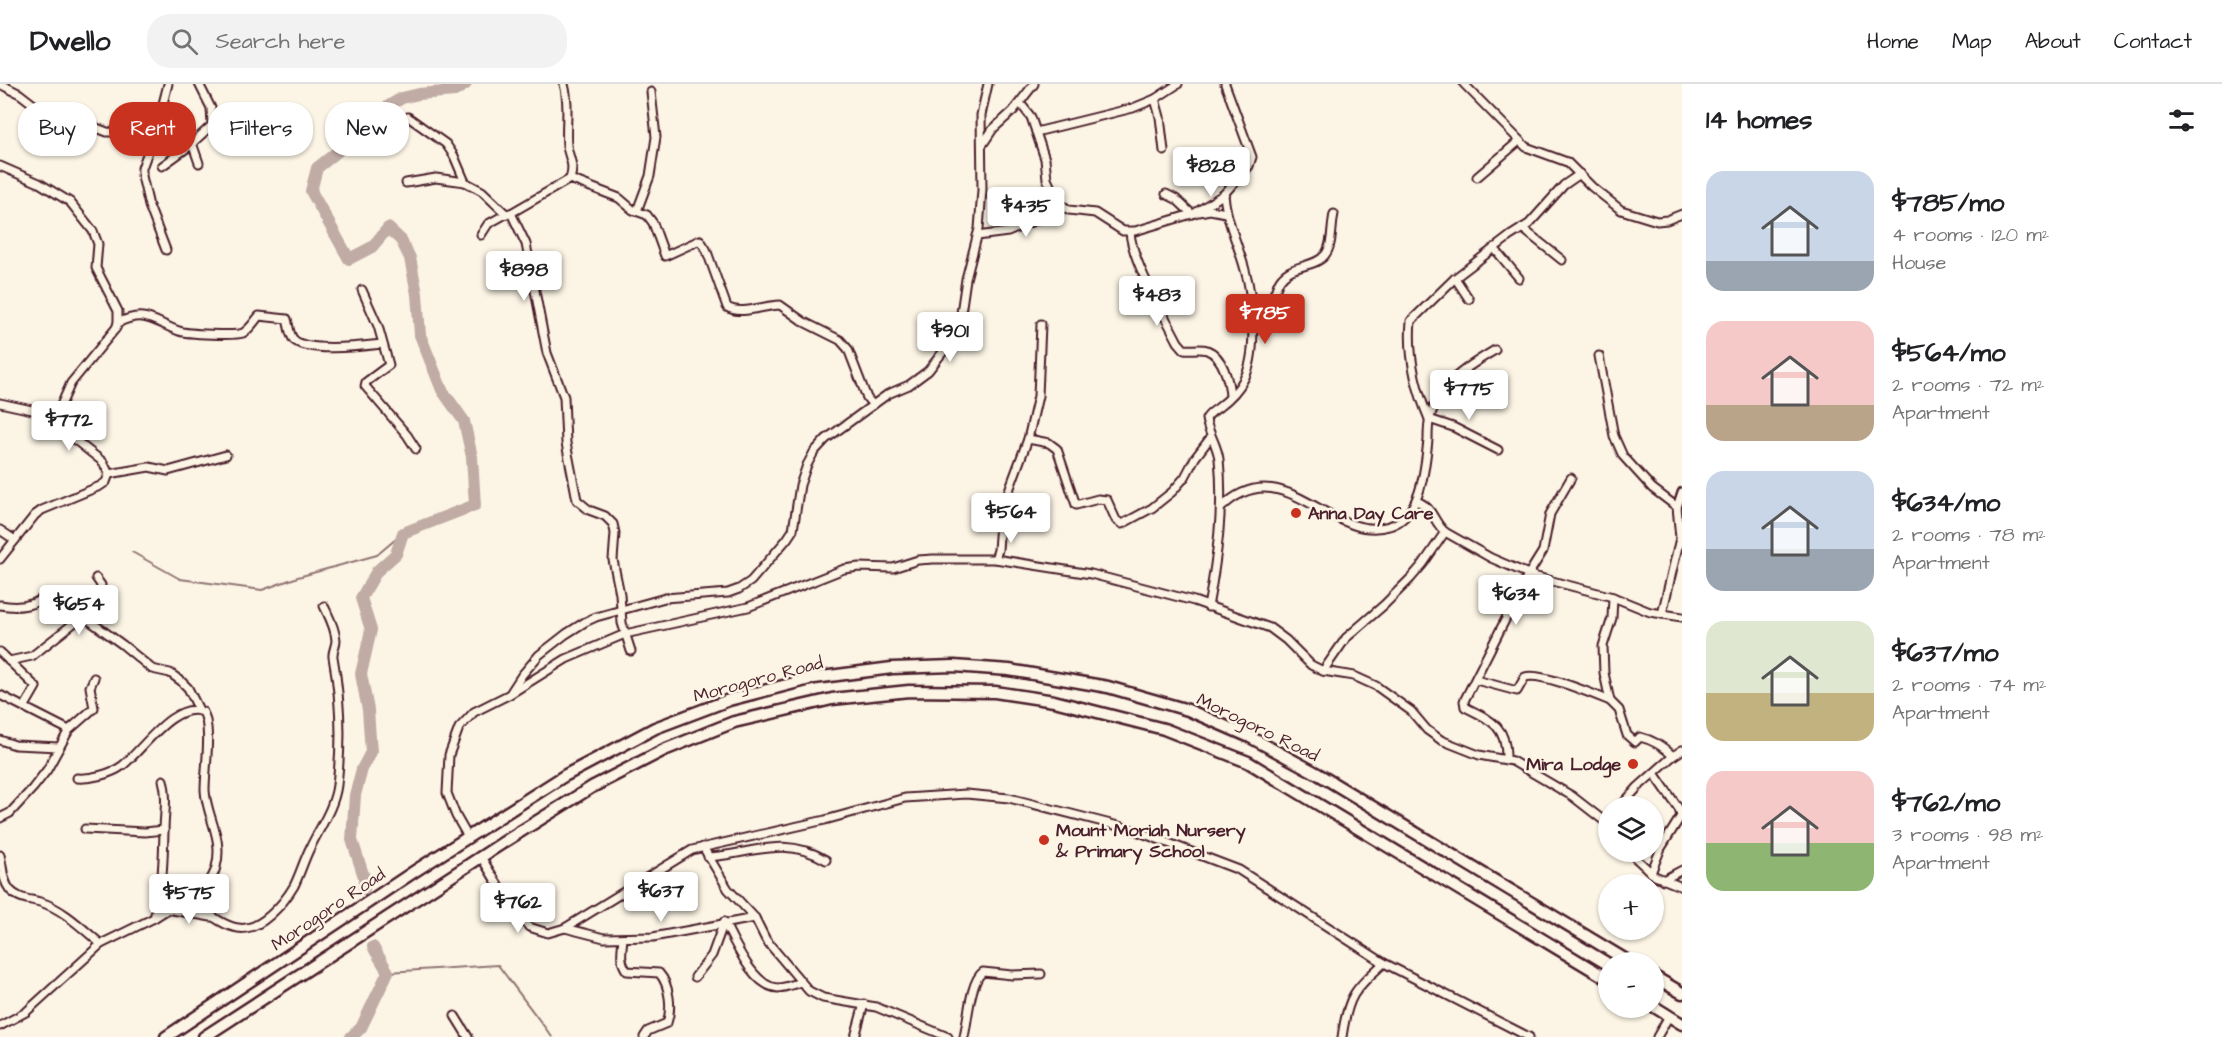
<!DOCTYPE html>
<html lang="en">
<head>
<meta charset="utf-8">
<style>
	:root { --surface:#fff; --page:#f2f2f2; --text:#202124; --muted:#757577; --line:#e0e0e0; --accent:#c8321e }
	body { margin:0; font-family:"Architects Daughter",sans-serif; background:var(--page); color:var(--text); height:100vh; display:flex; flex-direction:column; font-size:22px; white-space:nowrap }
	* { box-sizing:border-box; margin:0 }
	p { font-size:20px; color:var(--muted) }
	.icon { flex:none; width:33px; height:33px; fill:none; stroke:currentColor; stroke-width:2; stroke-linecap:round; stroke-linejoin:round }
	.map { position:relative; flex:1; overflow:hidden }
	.sheet { display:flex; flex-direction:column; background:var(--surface); width:540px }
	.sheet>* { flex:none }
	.guide { position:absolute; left:18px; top:18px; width:570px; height:54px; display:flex; gap:12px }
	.buttons { position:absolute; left:1598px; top:712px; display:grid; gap:12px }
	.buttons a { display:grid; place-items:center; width:66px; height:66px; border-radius:50%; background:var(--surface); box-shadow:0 2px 4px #0004; font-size:30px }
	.price { position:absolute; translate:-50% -51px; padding:0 14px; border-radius:6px; background:#fff; color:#222; font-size:20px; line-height:39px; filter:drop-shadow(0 2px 3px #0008) }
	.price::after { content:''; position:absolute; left:50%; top:36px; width:18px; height:14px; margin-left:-9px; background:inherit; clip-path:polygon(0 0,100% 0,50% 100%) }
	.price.active { background:var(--accent); color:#fff }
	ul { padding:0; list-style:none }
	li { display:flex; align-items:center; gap:18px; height:150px; padding:0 24px }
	li span { display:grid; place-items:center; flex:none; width:168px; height:120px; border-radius:18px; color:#555 }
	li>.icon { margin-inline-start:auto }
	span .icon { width:72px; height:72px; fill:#fffc; stroke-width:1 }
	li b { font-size:26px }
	h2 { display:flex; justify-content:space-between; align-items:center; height:72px; padding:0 24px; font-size:26px }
	.chip { padding:0 21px; border-radius:24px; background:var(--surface); box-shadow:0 2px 4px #0004; font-size:21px; line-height:54px }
	.chip.active { background:var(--accent); color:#fff }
	header { display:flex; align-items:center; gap:36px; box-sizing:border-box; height:84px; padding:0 30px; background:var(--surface); border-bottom:2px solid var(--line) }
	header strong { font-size:28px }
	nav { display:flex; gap:33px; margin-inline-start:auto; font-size:21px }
	.search { width:420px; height:54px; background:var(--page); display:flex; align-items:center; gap:15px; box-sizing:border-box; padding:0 21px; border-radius:24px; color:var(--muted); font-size:22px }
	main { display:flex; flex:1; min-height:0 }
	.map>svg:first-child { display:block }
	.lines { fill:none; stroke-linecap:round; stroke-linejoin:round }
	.stream { stroke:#917474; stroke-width:2 }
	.river { stroke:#c0aca5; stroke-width:12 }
	.minor-casing { stroke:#4a1f2b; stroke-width:11 }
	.highway-casing { stroke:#4a1f2b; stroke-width:15 }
	.minor { stroke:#fcf5e5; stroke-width:7 }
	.highway { stroke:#fcf5e5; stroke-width:10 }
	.poi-dot { fill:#c8321e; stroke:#fcf5e5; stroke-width:2 }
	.labels { text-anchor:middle; stroke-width:5; stroke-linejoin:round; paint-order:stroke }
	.poi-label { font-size:18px; font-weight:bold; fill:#4a1f2b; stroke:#fcf5e5; text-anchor:start }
	.street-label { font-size:18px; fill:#4a1f2b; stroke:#fcf5e5 }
</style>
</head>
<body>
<header>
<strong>Dwello</strong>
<div class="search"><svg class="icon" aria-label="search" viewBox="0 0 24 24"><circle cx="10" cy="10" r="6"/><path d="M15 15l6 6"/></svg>Search here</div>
<nav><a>Home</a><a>Map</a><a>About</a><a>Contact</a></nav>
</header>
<main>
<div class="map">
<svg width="1682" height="953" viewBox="0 0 1682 953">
	<rect width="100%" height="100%" fill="#fcf5e5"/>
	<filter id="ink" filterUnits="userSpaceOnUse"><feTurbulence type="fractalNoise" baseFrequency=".0167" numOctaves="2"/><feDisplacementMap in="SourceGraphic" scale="12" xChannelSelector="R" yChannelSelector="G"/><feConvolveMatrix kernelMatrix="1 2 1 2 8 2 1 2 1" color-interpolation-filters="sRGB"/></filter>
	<g filter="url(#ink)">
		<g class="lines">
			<g class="stream">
				<polyline points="132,468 180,495 262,506 298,493 377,471 403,449"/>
				<polyline points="388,888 498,881 552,953"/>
			</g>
			<g class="river">
				<polyline points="364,805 364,793 352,756 355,711 362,685 371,668 368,626 361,590 371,546 361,514 377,487 396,470 403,449 475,421 472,373 464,337 442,306 420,251 417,210 410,174 401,156 388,144 372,163 349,175 311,107 317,84 337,68 364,37 402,14 419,10 455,7 466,0"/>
				<polyline points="351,953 361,944 388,888 373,863"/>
			</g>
			<g class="minor-casing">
				<g id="minor">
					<polyline points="0,0 20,10 42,27 59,34 76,36 107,48 155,49"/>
					<path d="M564,0c6,21 1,41 3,62 2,14 8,17 3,33"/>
					<polyline points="1464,0 1526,63 1567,78 1592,103 1621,126 1657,137 1667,136 1682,130"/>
					<polyline points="1155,15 1160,33 1164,67"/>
					<polyline points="1020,19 1031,33 1045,75 1047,95 1054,110 1058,118 1069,126 1095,129 1123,147 1135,147 1195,129 1224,110"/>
					<polyline points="408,33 446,60 454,72 465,98 482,107 506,130 511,129"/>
					<polyline points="1036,48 1133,24 1155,15 1178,0"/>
					<polyline points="192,59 199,79"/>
					<polyline points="983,60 993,45 1013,27 1034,0"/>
					<polyline points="0,82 39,99 70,118 93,147 98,160 96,184 118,227 118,239 116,244 71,299 56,332"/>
					<polyline points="162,82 187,64 212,41 211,24 199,0"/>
					<polyline points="1477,93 1519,57"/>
					<polyline points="406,99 436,94 465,98"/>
					<polyline points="1166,110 1176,115 1192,130"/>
					<polyline points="637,127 650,92 656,53 651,8"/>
					<polyline points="1199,128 1210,126 1226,129"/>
					<polyline points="1522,144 1562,176"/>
					<path d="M1130,148c2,30 34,82 48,110l6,7c7,1 16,-1 23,1 16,6 22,31 23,46"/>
					<polyline points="481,151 488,140 506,130"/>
					<polyline points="977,152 1008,148 1064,124"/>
					<polyline points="1494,164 1519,194"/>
					<polyline points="166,166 149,122 142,92 142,84 157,43 168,0"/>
					<polyline points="1455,194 1469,215"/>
					<polyline points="362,206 378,242 389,281 366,298 365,302 407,351 416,365"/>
					<path d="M1250,219c38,-3 16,-18 40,-32 11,-6 27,-6 35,-16 8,-10 6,-28 9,-41"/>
					<path d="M118,239c27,-14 36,-1 61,8 8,3 57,5 64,2 7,-4 11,-11 16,-17l28,3c2,6 2,16 7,21 15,13 69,6 88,4"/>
					<polyline points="1599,272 1614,352 1623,372 1652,404 1677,423 1680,454 1662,530"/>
					<polyline points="0,319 55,331 65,348 103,378 109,390 106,398 100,402 42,426 35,431 0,475"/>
					<polyline points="1028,355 1049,359 1057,365 1076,421 1098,415 1107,416 1116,436 1122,440 1152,424 1172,408 1185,393 1195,374 1211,353"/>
					<path d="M1498,366l-45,-23 -24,-8c-13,-30 -21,-65 -18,-98l44,-43 55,-42 19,-12 35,-39 16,-11"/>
					<polyline points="109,390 149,383 168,387 226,371"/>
					<path d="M1416,417c17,5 17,21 29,31l46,26 42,18 80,21 37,15 32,5"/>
					<polyline points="1677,423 1682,408"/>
					<path d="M1221,424c62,-60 109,36 168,18 33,-9 36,-59 39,-86 0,-8 0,-16 2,-23 11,-35 35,-49 65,-67"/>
					<polyline points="0,446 15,456"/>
					<polyline points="995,475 998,466 1000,439 1005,417 1028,355 1038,312 1041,240"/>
					<path d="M1613,513l-1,21 -9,28 1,27 6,28 9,9 8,25 8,7 5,-5c13,3 24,10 33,19l9,-6"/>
					<path d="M0,521c17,3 34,2 47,-10"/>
					<path d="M1208,523c9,-48 16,-99 11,-148 -2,-15 -11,-26 -13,-40 3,-6 8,-8 13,-12 9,-7 20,-18 25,-28 14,-25 9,-82 1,-109 -7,-26 -19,-50 -21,-76l25,-28 3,-9 -27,-73"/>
					<polyline points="83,532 123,561 152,585 170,589 181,597 188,604 199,626"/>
					<path d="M631,567l-9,-28 -2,-29 -7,-34 2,-27 -2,-9 -8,-8 -16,-6 -12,-10 -11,-57 -2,-46 -17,-44 -21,-109 -15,-31 59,-34 49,19 14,12 14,5 6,8 12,33 35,-16 6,9 21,58c14,9 37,-2 53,-2l24,17 36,18 8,9 19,49 6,7"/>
					<polyline points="0,568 36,603 25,622"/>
					<polyline points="9,577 32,572 88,528 100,510 101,501 96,494"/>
					<polyline points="1323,587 1346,554 1384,521 1411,494 1423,480 1445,448"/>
					<path d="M1476,596l41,11 8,-14c16,-5 68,17 85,24"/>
					<polyline points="511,608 522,591 539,571 566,550 585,538 596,533 665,514 728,509 739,505 751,497 787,455 793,446 800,401 807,381 814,368 826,355 888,310 909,301 928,287 946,264 960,236 966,195 979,145 982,106 981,31 988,0"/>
					<polyline points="0,611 69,646"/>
					<polyline points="0,656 15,661 59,663"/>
					<path d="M1506,675c1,-33 -15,-39 -41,-52l-1,-6 64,-126 15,-24 7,-37 21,-36"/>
					<path d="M77,694c14,1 34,-4 45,-12 20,-15 52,-66 81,-54 9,15 2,58 2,78 1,26 19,47 11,77 -3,14 -15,24 -25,33"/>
					<polyline points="1620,723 1638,703 1673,672"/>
					<polyline points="0,734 10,729 33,704 47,686 69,646 94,624 90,603 94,594"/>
					<polyline points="85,745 145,748 164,746"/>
					<polyline points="468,753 456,732 447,709 449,671 459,644 474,628 510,610 566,575 625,550 748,523 844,485 859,483 893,484 918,476 933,475 995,475 1091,490 1194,517 1270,544 1286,556 1311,581 1323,587 1354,592 1376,602 1411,627 1427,646 1441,656 1479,671 1512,677 1572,712 1608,740"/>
					<polyline points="703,763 728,805 755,834 766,856 809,907 823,914 876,923 948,953"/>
					<polyline points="1629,768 1655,792 1682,803"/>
					<path d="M0,771c3,12 2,25 10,35 8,9 19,9 30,12 22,6 43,27 61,42"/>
					<polyline points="481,773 508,817 529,843 548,849 565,844 692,766 825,736 905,714 966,710 1009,714 1134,746 1239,786 1384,879 1529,953"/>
					<path d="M708,773c45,-3 75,-22 118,3"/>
					<polyline points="1651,789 1661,764 1681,732 1679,725 1654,689"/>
					<polyline points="1663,796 1682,786"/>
					<polyline points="167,825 211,833"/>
					<path d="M154,834c9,-29 9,-56 10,-86 0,-18 4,-34 -1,-52"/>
					<path d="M724,838c10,19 29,65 54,66 7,0 16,-4 23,-6"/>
					<polyline points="565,844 604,854 653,853 755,834"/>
					<path d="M623,854c-1,12 -4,23 4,33l32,2c11,12 13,36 8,50l-19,8 -4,6"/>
					<polyline points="695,893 712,871 724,838"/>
					<polyline points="455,932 468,953"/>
					<path d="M0,942l26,-14 75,-68 53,-26 22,-14 15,-4c13,9 30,26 47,28 22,4 46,-25 56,-42 6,-12 10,-26 16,-38 10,-21 24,-40 27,-63 5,-44 4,-85 -4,-128 -1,-5 3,-11 3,-17 -1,-13 -7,-23 -12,-34"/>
					<polyline points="855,953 864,920"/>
					<path d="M964,953c4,-17 6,-56 19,-65l29,3 29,-1"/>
					<path d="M1342,953c6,-42 12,-47 42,-74"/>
					<polyline points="1657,953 1669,932"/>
				</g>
			</g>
			<g class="highway-casing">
				<g id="highway">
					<polyline points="1653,892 1682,909"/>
					<polyline points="1653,922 1682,940"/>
					<polyline points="166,953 415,787 564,692 655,644 729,616 814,594 892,584 954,582 1009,586 1108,603 1188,626 1250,653 1318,690 1631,879"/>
					<polyline points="204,953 507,756 592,703 664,666 734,638 832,615 909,607 995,608 1054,617 1164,645 1248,678 1608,895"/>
				</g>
			</g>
			<use href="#minor" class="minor"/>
			<use href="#highway" class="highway"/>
		</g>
	</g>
	<g class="poi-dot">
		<circle cx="1296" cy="429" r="6"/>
		<circle cx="1633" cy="680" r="6"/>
		<circle cx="1044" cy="756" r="6"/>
	</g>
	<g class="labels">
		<g class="poi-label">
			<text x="1308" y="435">Anna Day Care</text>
			<text x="1621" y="686" text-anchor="end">Mira Lodge</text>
			<text x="1056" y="752">Mount Moriah Nursery<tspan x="1056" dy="21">&amp; Primary School</tspan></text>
		</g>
		<g class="street-label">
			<text transform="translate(758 595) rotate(-15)" y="6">Morogoro Road</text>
			<text transform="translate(1258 643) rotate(26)" y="6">Morogoro Road</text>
			<text transform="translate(328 825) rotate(-34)" y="6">Morogoro Road</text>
		</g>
	</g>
</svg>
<div class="buttons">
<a><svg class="icon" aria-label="layers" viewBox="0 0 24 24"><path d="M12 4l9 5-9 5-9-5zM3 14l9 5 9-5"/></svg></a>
<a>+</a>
<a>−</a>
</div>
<b class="price" style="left:1211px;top:114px">$828</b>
<b class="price" style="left:1026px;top:154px">$435</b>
<b class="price" style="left:524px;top:218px">$898</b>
<b class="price" style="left:1157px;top:243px">$483</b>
<b class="price active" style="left:1265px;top:261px">$785</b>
<b class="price" style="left:950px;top:279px">$901</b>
<b class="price" style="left:1469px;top:337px">$775</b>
<b class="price" style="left:69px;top:368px">$772</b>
<b class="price" style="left:1011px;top:460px">$564</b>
<b class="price" style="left:1516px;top:542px">$634</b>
<b class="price" style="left:79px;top:552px">$654</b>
<b class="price" style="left:661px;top:839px">$637</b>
<b class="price" style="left:189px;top:841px">$575</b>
<b class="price" style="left:518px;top:850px">$762</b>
<div class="guide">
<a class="chip">Buy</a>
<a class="chip active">Rent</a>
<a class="chip">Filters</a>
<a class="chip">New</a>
</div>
</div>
<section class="sheet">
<h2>14 homes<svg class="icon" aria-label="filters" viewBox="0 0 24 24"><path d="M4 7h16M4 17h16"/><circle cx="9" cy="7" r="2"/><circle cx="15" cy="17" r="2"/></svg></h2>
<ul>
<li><span style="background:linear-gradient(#c9d6e8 75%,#9aa5b1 0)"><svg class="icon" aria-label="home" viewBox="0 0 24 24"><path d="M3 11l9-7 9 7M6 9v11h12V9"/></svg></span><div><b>$785/mo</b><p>4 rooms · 120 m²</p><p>House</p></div></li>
<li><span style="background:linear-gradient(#f6c9c9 70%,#b9a48a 0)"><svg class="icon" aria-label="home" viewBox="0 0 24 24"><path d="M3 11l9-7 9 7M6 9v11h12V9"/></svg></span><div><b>$564/mo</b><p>2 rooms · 72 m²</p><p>Apartment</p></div></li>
<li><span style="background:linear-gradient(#c9d6e8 65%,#9aa5b1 0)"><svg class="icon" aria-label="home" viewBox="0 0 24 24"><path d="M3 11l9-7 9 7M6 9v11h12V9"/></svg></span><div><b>$634/mo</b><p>2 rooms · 78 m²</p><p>Apartment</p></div></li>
<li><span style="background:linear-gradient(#dfe7d0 60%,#c2b280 0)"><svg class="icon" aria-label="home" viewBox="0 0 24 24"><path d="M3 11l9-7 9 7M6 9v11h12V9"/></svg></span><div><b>$637/mo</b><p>2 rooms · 74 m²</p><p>Apartment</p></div></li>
<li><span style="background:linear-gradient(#f6c9c9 60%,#8fb573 0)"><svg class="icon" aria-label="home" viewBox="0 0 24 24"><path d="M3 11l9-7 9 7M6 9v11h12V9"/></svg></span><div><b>$762/mo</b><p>3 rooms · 98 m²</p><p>Apartment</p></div></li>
</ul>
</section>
</main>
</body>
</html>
